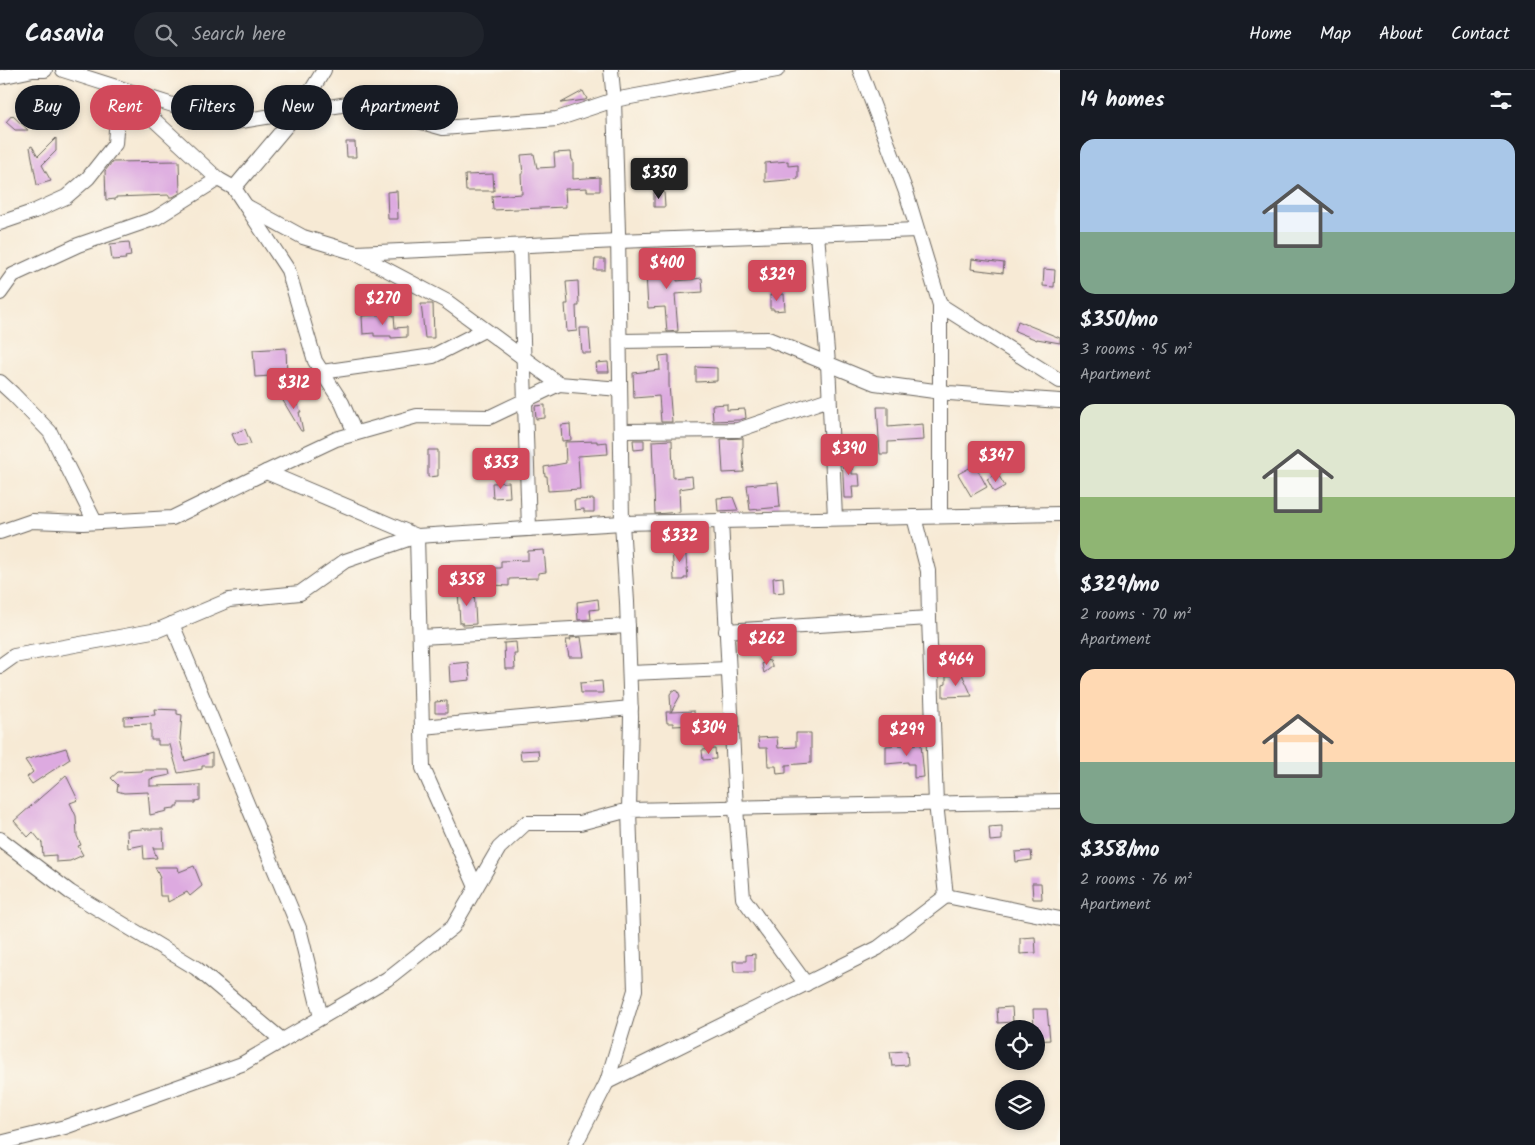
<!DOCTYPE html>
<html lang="en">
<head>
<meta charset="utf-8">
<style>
	:root { --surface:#171b24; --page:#20242c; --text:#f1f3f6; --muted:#9ea1a6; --line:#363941; --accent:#d1495b }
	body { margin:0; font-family:Kalam,sans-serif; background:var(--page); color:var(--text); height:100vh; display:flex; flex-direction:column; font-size:19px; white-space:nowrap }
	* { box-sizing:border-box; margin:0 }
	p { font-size:16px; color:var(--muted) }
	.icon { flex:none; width:28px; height:28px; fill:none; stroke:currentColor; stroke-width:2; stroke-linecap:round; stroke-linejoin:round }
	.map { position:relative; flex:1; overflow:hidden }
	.side { display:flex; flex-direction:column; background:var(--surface); width:475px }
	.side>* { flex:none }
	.top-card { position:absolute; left:15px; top:15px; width:475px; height:45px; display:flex; gap:10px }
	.fabs { position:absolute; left:995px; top:950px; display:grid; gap:10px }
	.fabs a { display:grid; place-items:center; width:50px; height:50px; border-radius:50%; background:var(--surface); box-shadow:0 2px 8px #0003; font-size:25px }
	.price { position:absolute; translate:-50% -42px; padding:0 11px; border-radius:5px; background:var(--accent); color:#fff; font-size:16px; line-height:32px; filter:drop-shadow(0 1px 2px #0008) }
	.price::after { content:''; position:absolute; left:50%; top:30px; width:15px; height:11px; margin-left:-8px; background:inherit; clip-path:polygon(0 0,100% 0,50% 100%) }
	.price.selected { background:#222; color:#fff }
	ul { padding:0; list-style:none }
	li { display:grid; align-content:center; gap:10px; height:265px; padding:0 20px }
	li span { display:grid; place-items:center; height:155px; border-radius:15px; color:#555 }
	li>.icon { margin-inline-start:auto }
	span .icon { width:90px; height:90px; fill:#fffc; stroke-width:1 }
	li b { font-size:21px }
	h2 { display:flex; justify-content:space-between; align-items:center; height:60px; padding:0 20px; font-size:21px }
	.pill { padding:0 18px; border-radius:22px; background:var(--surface); box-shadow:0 2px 8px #0003; font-size:18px; line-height:45px }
	.pill.selected { background:var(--accent); color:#fff }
	header { display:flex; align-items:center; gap:30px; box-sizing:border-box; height:70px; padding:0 25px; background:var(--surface); border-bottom:1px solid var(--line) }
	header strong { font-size:24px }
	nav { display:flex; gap:28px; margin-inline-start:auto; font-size:18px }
	.search { width:350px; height:45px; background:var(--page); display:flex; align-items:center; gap:12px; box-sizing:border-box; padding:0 18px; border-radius:28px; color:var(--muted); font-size:19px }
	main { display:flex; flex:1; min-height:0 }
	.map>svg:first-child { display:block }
	.building { fill:#ddaae0 }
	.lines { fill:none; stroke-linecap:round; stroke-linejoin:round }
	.street-casing { stroke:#69645d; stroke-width:16 }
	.street { stroke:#fff; stroke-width:14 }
</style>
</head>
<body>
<header>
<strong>Casavia</strong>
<div class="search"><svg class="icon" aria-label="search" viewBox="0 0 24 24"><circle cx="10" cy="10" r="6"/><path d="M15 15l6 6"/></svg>Search here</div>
<nav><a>Home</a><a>Map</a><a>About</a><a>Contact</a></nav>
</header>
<main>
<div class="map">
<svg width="1060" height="1075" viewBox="0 0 1060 1075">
	<rect width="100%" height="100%" fill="#fbf7ec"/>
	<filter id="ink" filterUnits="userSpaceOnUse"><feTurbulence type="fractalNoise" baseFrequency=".02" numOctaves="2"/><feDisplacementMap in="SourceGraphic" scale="10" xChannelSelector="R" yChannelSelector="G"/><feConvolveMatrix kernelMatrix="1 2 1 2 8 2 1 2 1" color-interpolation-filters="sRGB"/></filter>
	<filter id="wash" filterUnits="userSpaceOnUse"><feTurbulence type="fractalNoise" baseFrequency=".0096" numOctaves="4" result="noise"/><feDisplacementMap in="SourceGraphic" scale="20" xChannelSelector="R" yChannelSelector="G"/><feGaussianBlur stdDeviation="1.12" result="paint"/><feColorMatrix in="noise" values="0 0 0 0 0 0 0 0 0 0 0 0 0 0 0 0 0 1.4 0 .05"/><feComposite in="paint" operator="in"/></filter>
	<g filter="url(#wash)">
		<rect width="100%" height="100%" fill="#f7ead5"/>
		<g id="blocks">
			<g class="building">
				<polygon points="583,21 587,29 585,30 561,33"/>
				<polygon points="12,45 28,60 15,60 6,52"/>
				<polygon points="56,68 56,81 42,95 51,111 37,115 30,77 32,76 38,86"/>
				<polygon points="346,72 355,72 356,87 347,87"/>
				<polygon points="571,82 572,90 573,90 573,109 600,107 600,121 587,121 587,118 565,119 566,137 493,140 492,126 522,124 521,104 523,104 521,85 534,84 537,98 555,97 554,83"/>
				<polygon points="179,91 180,123 173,127 169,127 169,125 116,127 116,129 106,130 105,101 112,92"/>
				<polygon points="788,91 788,96 798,95 798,109 765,112 765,93"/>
				<polygon points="493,104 494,121 466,121 465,105"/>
				<polygon points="397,121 398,149 388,149 387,122"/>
				<polygon points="654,122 664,122 665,137 654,137"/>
				<polygon points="129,172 131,186 125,187 126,189 112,190 110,174"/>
				<polygon points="645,187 655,187 655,189 665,189 666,207 677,206 677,211 702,208 703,222 675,224 678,261 667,262 665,237 648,238"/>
				<polygon points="595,189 605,189 605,200 594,200"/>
				<polygon points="972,189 1004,193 1003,203 971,199"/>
				<polygon points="1044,199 1055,200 1054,217 1043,216"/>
				<polygon points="578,211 579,236 576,236 577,261 567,262 565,234 568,234 566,212"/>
				<polygon points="784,224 785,240 774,241 774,239 770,239 770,225"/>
				<polygon points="421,234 433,234 434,268 425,268"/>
				<polygon points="390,244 391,245 394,245 395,258 407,257 407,267 391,268 391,266 374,266 374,263 363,264 362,246"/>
				<polygon points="1018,251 1060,268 1060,273 1037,269 1037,270 1015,261"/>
				<polygon points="580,258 589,258 591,283 582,283"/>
				<polygon points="286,278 287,305 255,307 253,280"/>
				<polygon points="669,285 669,315 672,352 661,352 659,326 634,328 633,303 660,300 659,286"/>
				<polygon points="608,292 609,302 597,302 596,293"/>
				<polygon points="696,297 717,298 717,311 696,312"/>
				<polygon points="292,324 301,342 299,342 303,361 301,361 282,329"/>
				<polygon points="727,334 727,340 745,339 746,348 739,350 713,351 712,335"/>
				<polygon points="545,335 545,348 536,349 535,336"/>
				<polygon points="877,337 888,337 888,357 923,354 924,370 888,372 888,384 880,384"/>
				<polygon points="570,354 571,370 562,371 561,355"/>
				<polygon points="245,359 251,374 237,376 232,364"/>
				<polygon points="743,368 743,377 742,378 744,402 723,403 721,369"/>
				<polygon points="633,370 644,370 644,379 634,380"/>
				<polygon points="672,370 673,408 692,406 693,417 679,419 680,442 655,444 652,371"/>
				<polygon points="597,371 597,373 607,372 608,384 578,386 580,419 548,421 547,406 545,406 544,397 566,393 565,372"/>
				<polygon points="428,380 438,380 438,406 428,407"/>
				<polygon points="842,384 852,384 852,404 859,404 860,416 852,416 853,428 844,428"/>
				<polygon points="975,395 987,417 971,426 958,404"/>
				<polygon points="997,403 1005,416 994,422 987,409"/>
				<polygon points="509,412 510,427 493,428 492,413"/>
				<polygon points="778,412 780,437 750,440 747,415"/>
				<polygon points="733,427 738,440 718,441 717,428"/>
				<polygon points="594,429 594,442 584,442 584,439 575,440 574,430"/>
				<polygon points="685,476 688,508 684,508 684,510 674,510 672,477"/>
				<polygon points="544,480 546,502 538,503 538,508 509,509 509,516 493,515 492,508 490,508 489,498 501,498 501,491 528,490 528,481"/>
				<polygon points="783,507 784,522 774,523 773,508"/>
				<polygon points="474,520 476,554 463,555 463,553 460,553 458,521"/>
				<polygon points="598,529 599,539 590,540 591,549 578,550 577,532"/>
				<polygon points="581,567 584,587 569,587 566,570 571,570 570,568"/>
				<polygon points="516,572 517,584 514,584 515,599 505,599 504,573"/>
				<polygon points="765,590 770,591 772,595 772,597 764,603 762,594"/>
				<polygon points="468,592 470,610 450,612 449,594"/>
				<polygon points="962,604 972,626 943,627 943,615 946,614 946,606"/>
				<polygon points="602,611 603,623 581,623 580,613"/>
				<polygon points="673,620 678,621 680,626 671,642 694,641 695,655 673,656 673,653 667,653 666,642 671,642 670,624"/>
				<polygon points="447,631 447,643 435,643 435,632"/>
				<polygon points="154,639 177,640 177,644 182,645 180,669 185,691 212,683 212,696 202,696 202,699 178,703 170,675 158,675 158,670 151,670 151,654 124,655 124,647 155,645"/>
				<polygon points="796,663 811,663 811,693 786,695 786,703 777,704 776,696 768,696 767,678 759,678 758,668 777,667 778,678 796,677"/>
				<polygon points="921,674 924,707 914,708 914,694 908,694 908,692 886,694 886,676"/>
				<polygon points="66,678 70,689 32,714 27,707 33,702 25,690"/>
				<polygon points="715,679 716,689 703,690 702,680"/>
				<polygon points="538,680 539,689 521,690 520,681"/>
				<polygon points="142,700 169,700 170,705 150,709 150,716 200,715 200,730 195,731 195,733 178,733 178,736 175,736 175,738 166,739 167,741 150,745 148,722 124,723 117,721 118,715 111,708 118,702 142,701"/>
				<polygon points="66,705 78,730 70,733 76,746 77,766 81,775 78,776 83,785 70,791 56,792 56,785 43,786 42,773 33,762 28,767 14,751"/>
				<polygon points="1002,756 1002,770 990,771 989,757"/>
				<polygon points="143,758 144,759 163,759 164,778 153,778 157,788 144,789 143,775 128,778 127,760 143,759"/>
				<polygon points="1031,781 1032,790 1016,792 1015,782"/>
				<polygon points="194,796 202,816 190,826 187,822 168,832 167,826 160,826 159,808 160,808 155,797 178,797 179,802"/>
				<polygon points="1032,813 1041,813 1042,829 1033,829"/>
				<polygon points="1035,867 1036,883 1020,884 1020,868"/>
				<polygon points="755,884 755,902 734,902 733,891 746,891 746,885"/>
				<polygon points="1012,937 1013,952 998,953 997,938"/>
				<polygon points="1033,939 1047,939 1050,970 1036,971 1036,959 1034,959"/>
				<polygon points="907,981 908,995 892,996 890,982"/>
			</g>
		</g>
	</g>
	<g filter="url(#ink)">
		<use href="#blocks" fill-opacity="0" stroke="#69645d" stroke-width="1"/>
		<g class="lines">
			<g class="street-casing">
				<g id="street">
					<polyline points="611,0 614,30 777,0"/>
					<polyline points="860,0 906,122 940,235 1060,311"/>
					<polyline points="0,7 33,0 45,0"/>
					<polyline points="123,21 218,109"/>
					<polyline points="234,118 298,42 324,0"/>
					<polyline points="246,136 303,167 356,183 618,171 917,160"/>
					<polyline points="0,153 35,141 66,127 88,108 115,74 119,18"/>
					<polyline points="817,164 828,293 835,448"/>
					<polyline points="520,176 529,459"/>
					<polyline points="357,184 446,231 559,314 620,319"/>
					<polyline points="0,223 13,205 78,175 156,148 218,109 234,118 288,200 315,291 342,333 355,363"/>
					<polyline points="940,235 940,446"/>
					<polyline points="620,271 768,269 875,313 949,323 1060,331"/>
					<polyline points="322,302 433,286 484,260"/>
					<polyline points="0,312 13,324 50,362 95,452"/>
					<polyline points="621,361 738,360 829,329"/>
					<polyline points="266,402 336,369 417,346 490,347 559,314"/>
					<polyline points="721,451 736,738 743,828 806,914"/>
					<polyline points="0,462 32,451 83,453 172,448 266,402 417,466 423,698 476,817"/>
					<polyline points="172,554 299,858 321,947"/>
					<polyline points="726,561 929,548"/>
					<polyline points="420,567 628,556"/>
					<polyline points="0,596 14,586 158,560 229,530 300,523 345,491 417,466 622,453 1060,444"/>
					<polyline points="630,603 728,599"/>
					<polyline points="422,657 631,638"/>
					<polyline points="0,769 70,822 196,898 282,970"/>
					<polyline points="946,826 1060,849"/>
					<polyline points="607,1012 878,878 946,826 936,733 929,548 928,501 914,447"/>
					<polyline points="0,1073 65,1057 242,994 387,909 453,857 499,778 526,753 580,753 629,740 631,647 627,532 622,453 618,162 614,30 557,49 443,58 354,33 229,53 63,0"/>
					<polyline points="575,1075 607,1012 635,920 629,740 1060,731"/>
				</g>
			</g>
			<use href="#street" class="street"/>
		</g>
	</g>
</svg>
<div class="fabs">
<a><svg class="icon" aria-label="locate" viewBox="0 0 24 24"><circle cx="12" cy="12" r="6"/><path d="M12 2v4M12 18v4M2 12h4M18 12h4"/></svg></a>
<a><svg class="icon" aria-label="layers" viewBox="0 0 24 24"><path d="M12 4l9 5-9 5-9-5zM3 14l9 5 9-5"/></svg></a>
</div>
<b class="price selected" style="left:659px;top:130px">$350</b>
<b class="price" style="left:667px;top:220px">$400</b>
<b class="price" style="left:777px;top:232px">$329</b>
<b class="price" style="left:383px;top:256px">$270</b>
<b class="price" style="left:294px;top:340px">$312</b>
<b class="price" style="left:849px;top:406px">$390</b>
<b class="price" style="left:996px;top:413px">$347</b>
<b class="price" style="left:501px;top:420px">$353</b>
<b class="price" style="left:680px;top:493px">$332</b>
<b class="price" style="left:467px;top:537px">$358</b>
<b class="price" style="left:767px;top:596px">$262</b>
<b class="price" style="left:956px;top:617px">$464</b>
<b class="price" style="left:709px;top:685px">$304</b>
<b class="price" style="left:907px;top:687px">$299</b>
<div class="top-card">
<a class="pill">Buy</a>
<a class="pill selected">Rent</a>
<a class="pill">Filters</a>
<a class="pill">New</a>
<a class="pill">Apartment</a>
</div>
</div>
<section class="side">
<h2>14 homes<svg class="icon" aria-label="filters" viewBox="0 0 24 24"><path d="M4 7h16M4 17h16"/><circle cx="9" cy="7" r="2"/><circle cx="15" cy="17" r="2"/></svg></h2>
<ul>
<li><span style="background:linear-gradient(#a9c7e8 60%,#7fa58c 0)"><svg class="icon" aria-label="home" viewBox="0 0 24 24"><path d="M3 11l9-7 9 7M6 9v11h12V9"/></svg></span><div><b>$350/mo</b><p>3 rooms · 95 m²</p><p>Apartment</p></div></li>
<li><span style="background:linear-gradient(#dfe7d0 60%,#8fb573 0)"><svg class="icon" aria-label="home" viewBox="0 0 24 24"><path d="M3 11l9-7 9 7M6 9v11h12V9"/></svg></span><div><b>$329/mo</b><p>2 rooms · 70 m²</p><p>Apartment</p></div></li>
<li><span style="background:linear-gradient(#ffd9b3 60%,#7fa58c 0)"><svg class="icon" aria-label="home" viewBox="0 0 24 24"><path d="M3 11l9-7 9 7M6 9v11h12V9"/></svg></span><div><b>$358/mo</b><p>2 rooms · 76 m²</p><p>Apartment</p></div></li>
</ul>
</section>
</main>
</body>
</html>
